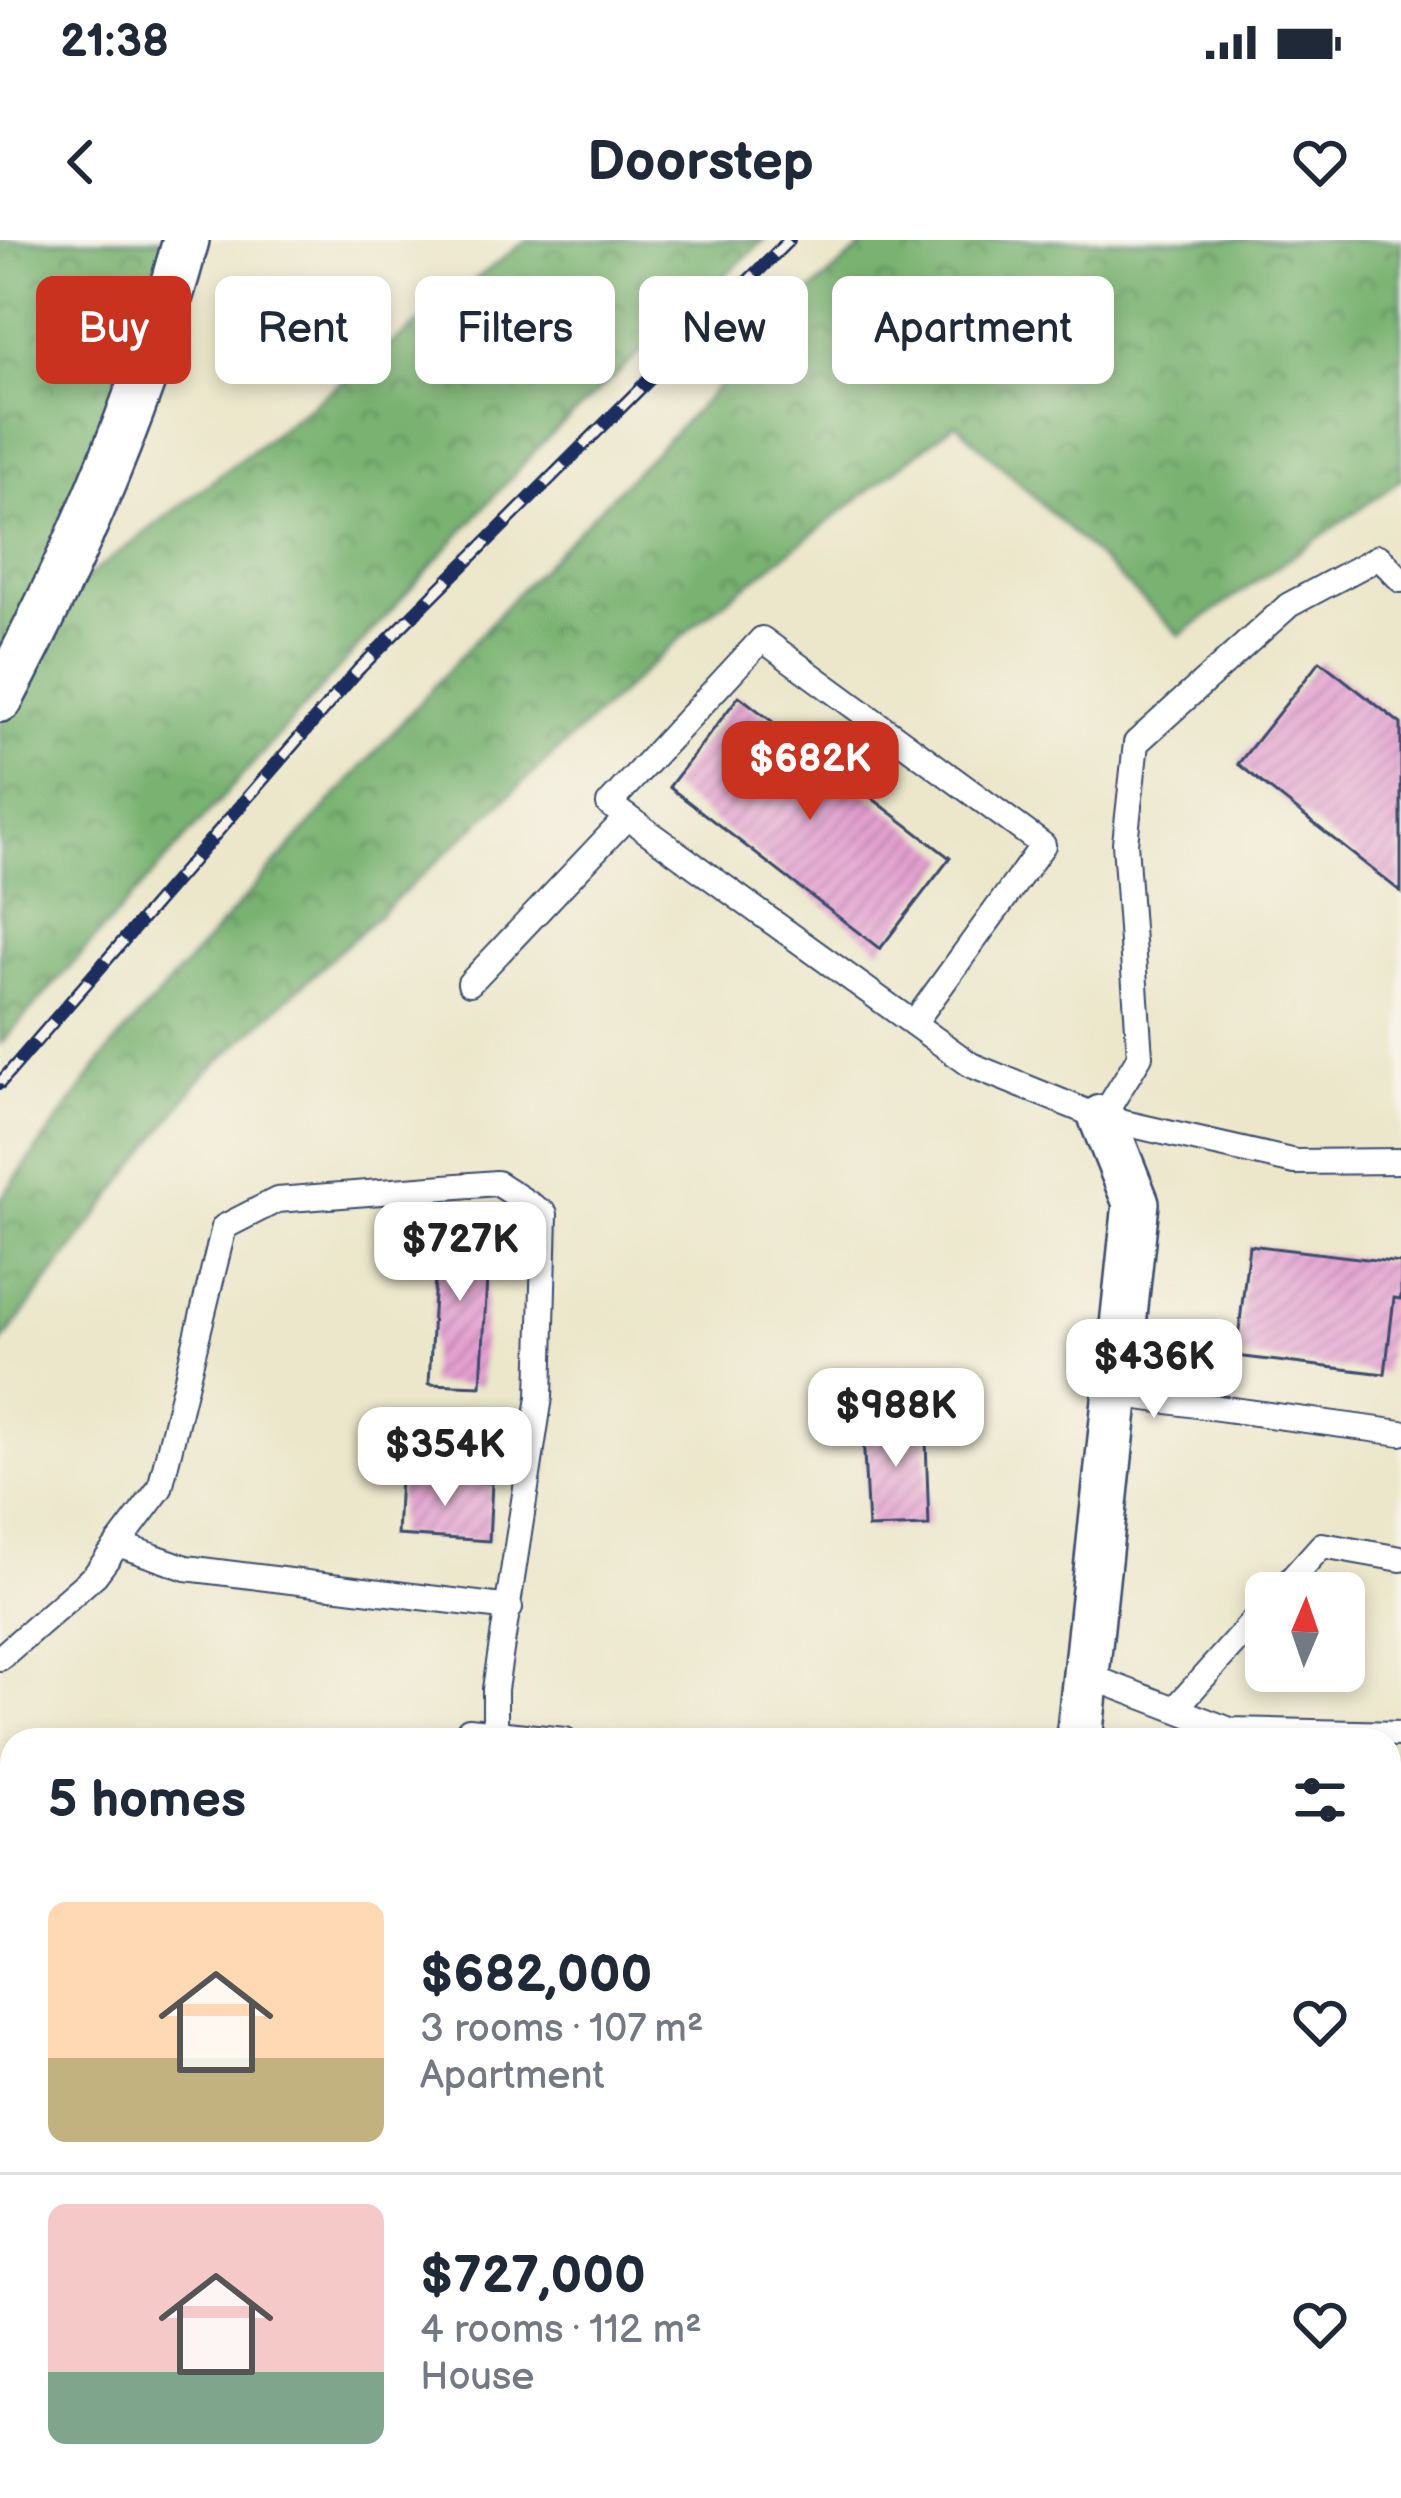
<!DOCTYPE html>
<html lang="en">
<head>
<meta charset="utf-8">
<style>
	:root { --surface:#fff; --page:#f2f2f3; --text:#1f2937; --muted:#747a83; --line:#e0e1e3; --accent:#c8321e }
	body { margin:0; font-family:"Balsamiq Sans",sans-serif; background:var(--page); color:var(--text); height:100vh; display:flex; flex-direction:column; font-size:45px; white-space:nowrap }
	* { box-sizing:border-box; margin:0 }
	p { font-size:39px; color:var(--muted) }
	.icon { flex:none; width:66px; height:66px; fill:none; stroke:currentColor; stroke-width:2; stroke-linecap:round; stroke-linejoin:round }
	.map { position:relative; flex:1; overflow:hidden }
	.drawer { position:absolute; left:0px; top:1488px; width:1401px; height:771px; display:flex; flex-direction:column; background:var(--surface); border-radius:36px 36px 0 0; box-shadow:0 6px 18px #0003 }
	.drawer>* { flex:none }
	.hud { position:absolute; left:36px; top:36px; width:1329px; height:108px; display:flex; gap:24px }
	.needle { width:78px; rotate:2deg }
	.buttons { position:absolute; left:1245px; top:1332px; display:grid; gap:24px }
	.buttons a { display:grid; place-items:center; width:120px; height:120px; border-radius:18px; background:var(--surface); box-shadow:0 6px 18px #0003; font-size:60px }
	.price { position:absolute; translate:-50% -102px; padding:0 27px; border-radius:24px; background:#fff; color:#222; font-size:39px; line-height:78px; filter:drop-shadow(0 3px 6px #0008) }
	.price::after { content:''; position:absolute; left:50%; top:72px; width:36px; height:27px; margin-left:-18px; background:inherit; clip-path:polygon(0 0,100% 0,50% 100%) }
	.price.selected { background:var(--accent); color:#fff }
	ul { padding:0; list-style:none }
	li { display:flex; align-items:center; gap:36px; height:300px; padding:0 48px }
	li+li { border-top:3px solid var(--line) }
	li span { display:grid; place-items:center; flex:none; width:336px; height:240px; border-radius:18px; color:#555 }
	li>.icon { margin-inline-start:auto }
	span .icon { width:144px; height:144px; fill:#fffc; stroke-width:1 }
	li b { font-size:51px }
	h2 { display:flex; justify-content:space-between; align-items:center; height:144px; padding:0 48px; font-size:51px }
	.tag { padding:0 42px; border-radius:18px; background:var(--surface); box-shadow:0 6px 18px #0003; font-size:42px; line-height:108px }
	.tag.selected { background:var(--accent); color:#fff }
	.status { display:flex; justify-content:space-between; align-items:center; height:84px; padding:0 60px; background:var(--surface); direction:ltr }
	.status svg { height:33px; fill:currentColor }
	header { display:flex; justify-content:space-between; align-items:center; height:156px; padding:0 48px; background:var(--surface); font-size:54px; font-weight:800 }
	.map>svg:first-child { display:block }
	.forest { fill:url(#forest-crowns); stroke:#4a7068; stroke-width:3 }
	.building { fill:url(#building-hatch) }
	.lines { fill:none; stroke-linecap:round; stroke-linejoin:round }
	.lane-casing { stroke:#3a4b6e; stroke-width:28 }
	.street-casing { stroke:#3a4b6e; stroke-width:50 }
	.lane { stroke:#fff; stroke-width:24 }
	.street { stroke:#fff; stroke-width:45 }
	.rail-casing { stroke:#1b2f5e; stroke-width:14 }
	.rail { stroke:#f7f3e8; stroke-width:9; stroke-dasharray:27; stroke-linecap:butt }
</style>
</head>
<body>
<div class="status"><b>21:38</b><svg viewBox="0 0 49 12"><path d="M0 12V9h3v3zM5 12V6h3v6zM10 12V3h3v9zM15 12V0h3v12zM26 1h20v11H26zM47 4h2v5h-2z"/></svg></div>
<header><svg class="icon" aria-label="back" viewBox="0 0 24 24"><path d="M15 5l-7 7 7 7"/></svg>Doorstep<svg class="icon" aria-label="heart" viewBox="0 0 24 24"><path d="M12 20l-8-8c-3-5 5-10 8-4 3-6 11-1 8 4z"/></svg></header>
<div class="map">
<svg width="1401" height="2258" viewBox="0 0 1401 2258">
	<defs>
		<pattern id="forest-crowns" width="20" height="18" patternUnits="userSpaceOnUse" patternTransform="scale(3)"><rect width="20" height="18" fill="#79b271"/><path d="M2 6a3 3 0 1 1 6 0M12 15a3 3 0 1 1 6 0" fill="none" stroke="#629160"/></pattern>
		<pattern id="building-hatch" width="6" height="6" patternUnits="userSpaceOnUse" patternTransform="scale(3)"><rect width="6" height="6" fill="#e4a0d0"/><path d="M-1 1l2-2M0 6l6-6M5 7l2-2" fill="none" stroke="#b883ac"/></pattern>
	</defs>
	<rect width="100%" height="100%" fill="#f7f3e8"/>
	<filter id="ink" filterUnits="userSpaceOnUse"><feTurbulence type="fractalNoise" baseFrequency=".00833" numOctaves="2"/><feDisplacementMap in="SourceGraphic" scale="24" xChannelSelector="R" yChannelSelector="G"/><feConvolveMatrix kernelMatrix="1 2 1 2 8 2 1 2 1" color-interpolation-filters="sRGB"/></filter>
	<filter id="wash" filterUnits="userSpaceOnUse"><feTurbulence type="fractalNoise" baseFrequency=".004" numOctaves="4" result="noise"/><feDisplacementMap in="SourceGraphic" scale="48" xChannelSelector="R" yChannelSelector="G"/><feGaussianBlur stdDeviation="2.7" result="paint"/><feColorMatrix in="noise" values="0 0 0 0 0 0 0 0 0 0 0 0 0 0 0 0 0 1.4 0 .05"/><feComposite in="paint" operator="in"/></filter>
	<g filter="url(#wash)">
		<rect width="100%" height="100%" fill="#ece7cb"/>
		<g class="forest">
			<polygon points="0,0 186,0 52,364 527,0 764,0 543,202 0,804"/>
			<polygon points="870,0 1401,0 1401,240 1180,395 956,183 697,383 201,838 0,1105 0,960 111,808 520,350 815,48"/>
			<polygon points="176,2247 634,2247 636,2258 130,2258"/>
		</g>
		<g id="blocks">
			<g class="building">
				<polygon points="1320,421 1401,484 1401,652 1238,524"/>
				<polygon points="739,456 950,618 880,709 669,547"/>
				<polygon points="438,982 490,984 481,1146 429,1144"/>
				<polygon points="1249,1005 1401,1023 1401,1059 1394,1058 1385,1134 1236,1116"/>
				<polygon points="459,1169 497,1172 494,1216 456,1214"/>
				<polygon points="925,1172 929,1286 868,1288 862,1175"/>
				<polygon points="400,1237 492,1243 489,1301 397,1295"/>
				<polygon points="1390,2087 1401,2122 1401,2258 1383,2258 1380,2247 1389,2247"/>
				<polygon points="784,2247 917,2247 921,2258 771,2258 786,2252"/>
				<polygon points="1268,2247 1329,2247 1332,2258 1271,2258"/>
			</g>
		</g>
	</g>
	<g filter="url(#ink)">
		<use href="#blocks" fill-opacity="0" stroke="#3a4b6e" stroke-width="3"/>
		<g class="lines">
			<g class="lane-casing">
				<g id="lane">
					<polyline points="1401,340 1379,317 1289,365 1136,503 1125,603 1140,816 1102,878 1295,922 1401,921"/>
					<polyline points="470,743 627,577"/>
					<polyline points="914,783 1043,605 762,399 609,564 971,825 1102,878"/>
					<polyline points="1116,1154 1401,1193"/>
					<polyline points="118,1304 186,1328 510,1368"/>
					<polyline points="1279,1353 1322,1305 1401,1319"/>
					<polyline points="0,1418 95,1335 160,1248 224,987 277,960 497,943 545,974 540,1157 495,1449 495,1493"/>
					<polyline points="1086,1435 1230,1490 1401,1494"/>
					<polyline points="1175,1469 1266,1367"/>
					<polyline points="469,1500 469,1490 565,1500"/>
					<polyline points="1389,1707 1401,1708"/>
					<polyline points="0,2246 12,2243"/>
					<polyline points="1346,2247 1349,2258"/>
				</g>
			</g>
			<g class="street-casing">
				<g id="street">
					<path d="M0,459c78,-147 143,-299 186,-459"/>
					<polyline points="1079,1500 1136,963 1102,878"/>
					<polyline points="1128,2247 1131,2258"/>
				</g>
			</g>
			<use href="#lane" class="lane"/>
			<use href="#street" class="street"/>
			<g class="rail-casing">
				<polyline id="rail" points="0,843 358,430 789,0"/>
			</g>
			<use href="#rail" class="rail"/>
		</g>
	</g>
</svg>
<div class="buttons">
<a><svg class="needle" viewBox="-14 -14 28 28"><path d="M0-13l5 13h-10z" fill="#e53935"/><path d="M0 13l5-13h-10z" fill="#747a83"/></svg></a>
</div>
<b class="price selected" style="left:810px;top:583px">$682K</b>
<b class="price" style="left:460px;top:1064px">$727K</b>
<b class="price" style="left:1154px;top:1181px">$436K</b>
<b class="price" style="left:896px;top:1230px">$988K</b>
<b class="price" style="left:445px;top:1269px">$354K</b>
<div class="hud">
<a class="tag selected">Buy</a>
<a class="tag">Rent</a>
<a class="tag">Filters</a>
<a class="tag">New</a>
<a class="tag">Apartment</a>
</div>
<section class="drawer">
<h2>5 homes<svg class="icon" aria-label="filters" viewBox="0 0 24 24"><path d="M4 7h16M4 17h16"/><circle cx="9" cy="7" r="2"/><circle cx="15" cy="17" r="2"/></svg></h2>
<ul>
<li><span style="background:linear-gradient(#ffd9b3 65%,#c2b280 0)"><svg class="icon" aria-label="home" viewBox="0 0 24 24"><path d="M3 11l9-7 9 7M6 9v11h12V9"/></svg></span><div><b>$682,000</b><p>3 rooms · 107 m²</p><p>Apartment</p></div><svg class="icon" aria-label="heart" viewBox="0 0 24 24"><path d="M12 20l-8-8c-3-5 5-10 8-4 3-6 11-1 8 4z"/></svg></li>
<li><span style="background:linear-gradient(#f6c9c9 70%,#7fa58c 0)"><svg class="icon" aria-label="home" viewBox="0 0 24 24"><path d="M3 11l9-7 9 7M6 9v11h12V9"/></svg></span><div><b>$727,000</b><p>4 rooms · 112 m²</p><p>House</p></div><svg class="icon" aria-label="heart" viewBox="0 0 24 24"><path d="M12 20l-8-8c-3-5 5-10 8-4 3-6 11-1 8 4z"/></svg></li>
</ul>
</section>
</div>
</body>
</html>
